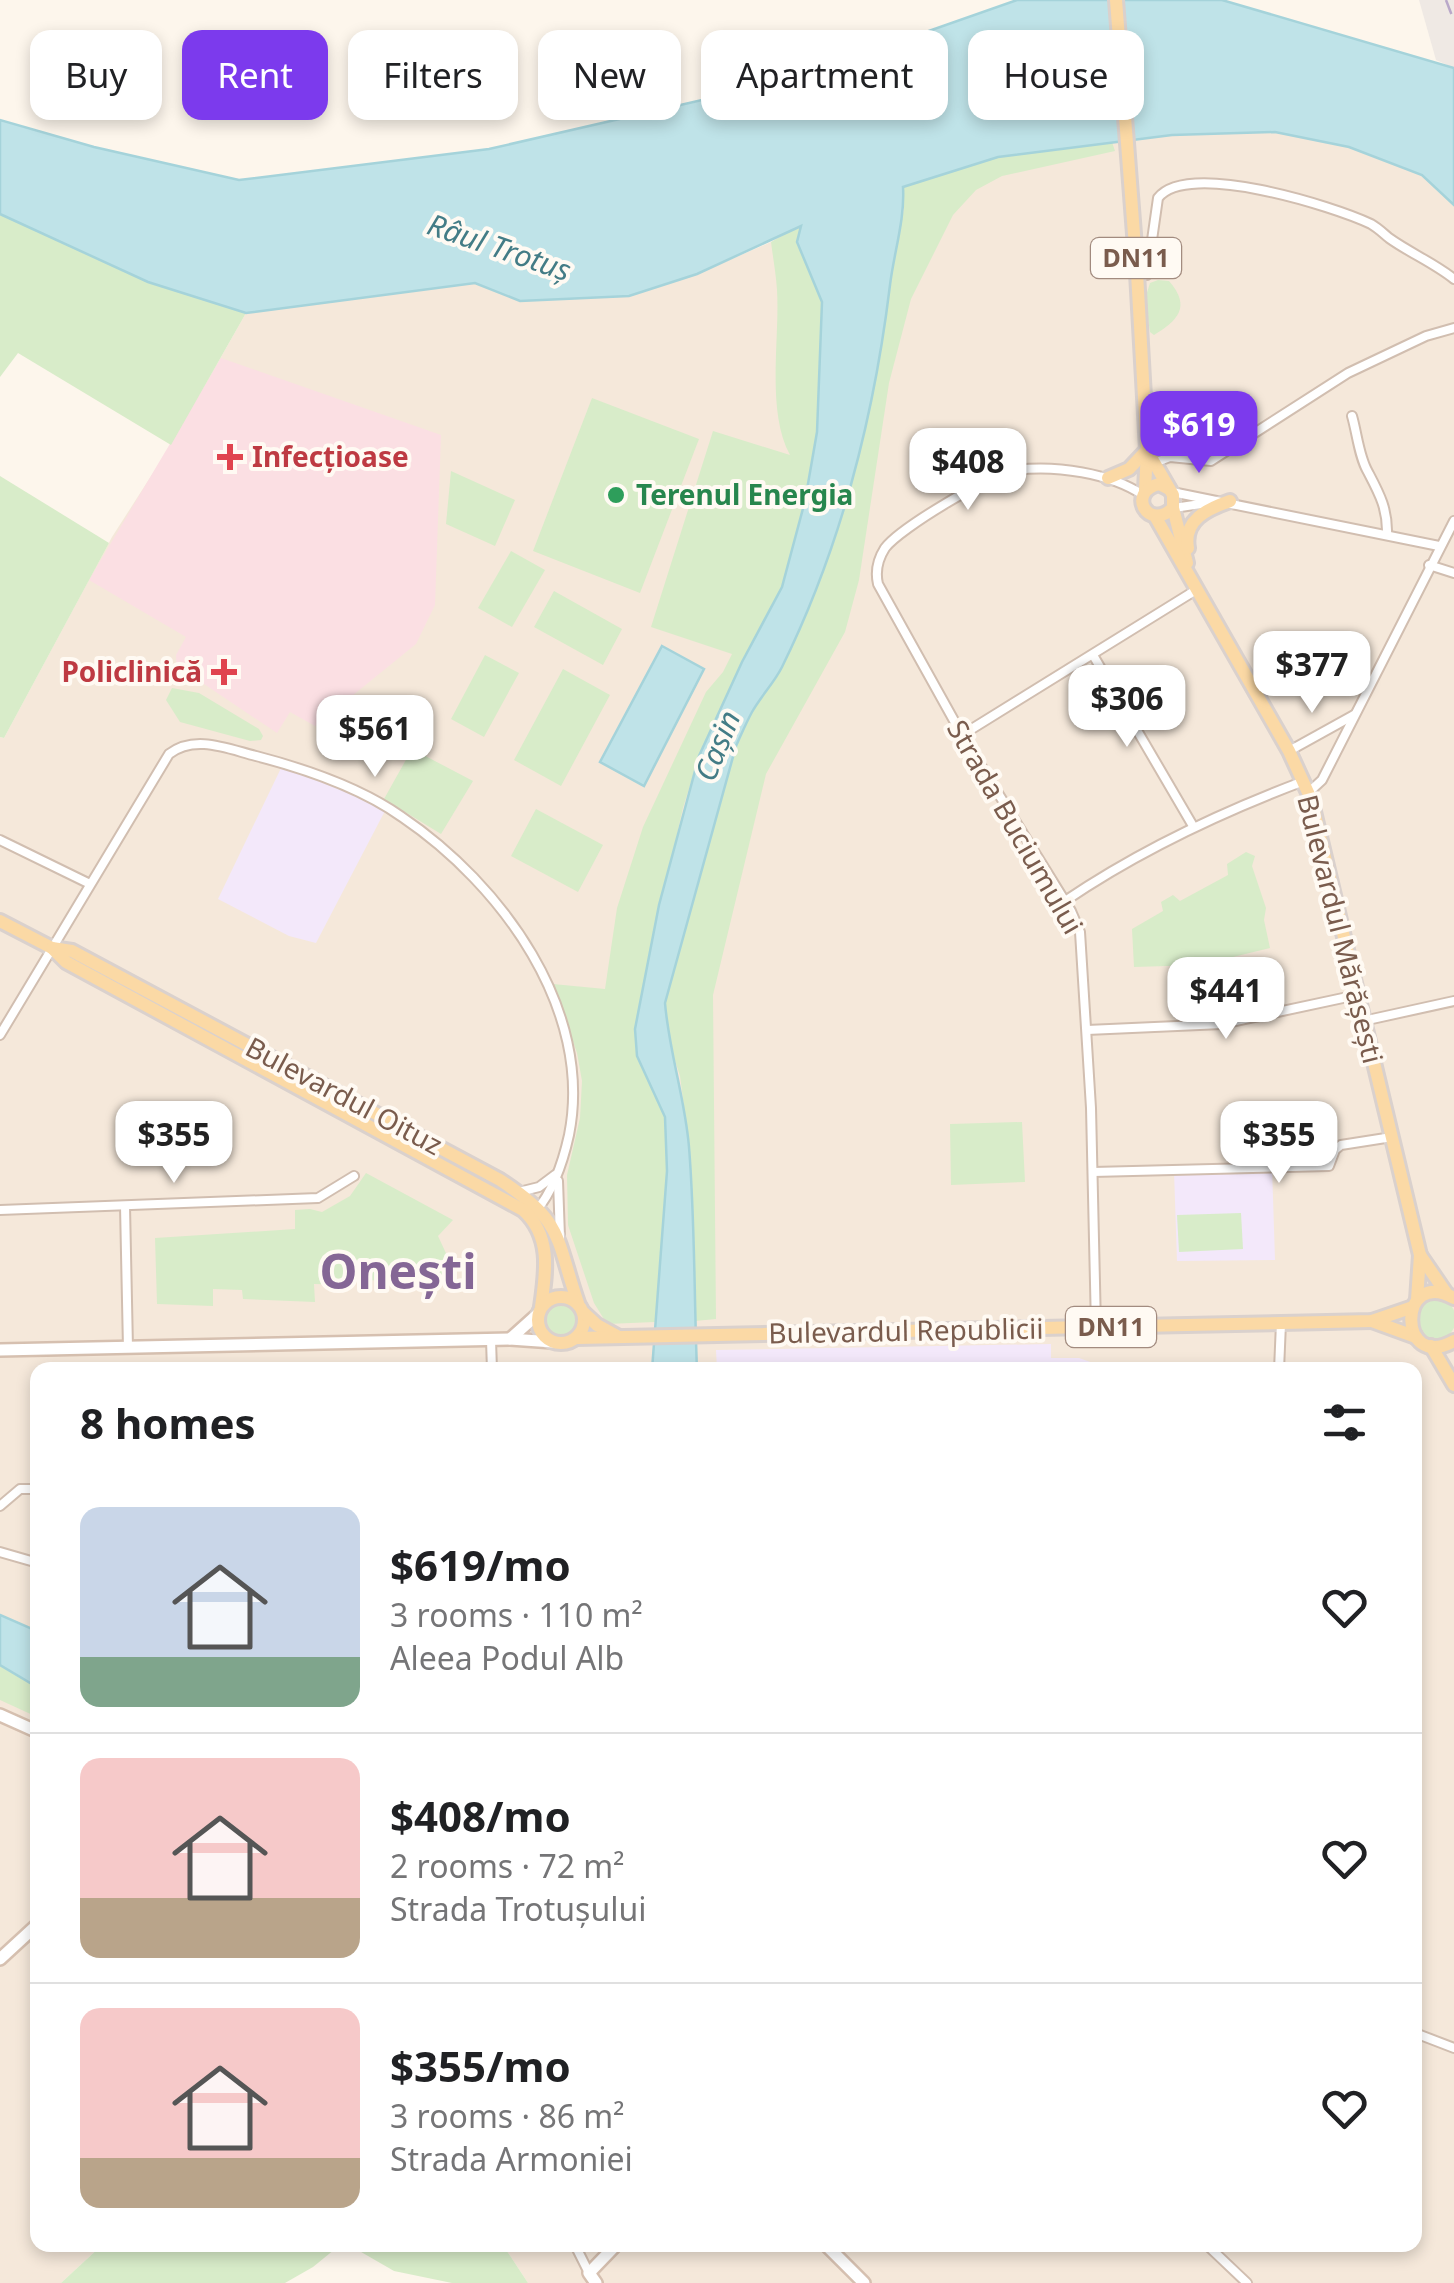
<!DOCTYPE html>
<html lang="en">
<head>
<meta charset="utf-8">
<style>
	:root { --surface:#fff; --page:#f6f6f6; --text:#202124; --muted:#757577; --line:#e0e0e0; --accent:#7c3aed }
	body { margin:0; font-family:"Noto Sans",sans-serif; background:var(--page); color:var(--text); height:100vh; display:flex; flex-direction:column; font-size:38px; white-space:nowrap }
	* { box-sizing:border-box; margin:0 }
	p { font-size:32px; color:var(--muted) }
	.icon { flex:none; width:55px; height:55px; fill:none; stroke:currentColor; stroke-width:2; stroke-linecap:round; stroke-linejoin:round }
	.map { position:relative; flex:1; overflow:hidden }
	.drawer { position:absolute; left:30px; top:1362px; width:1392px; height:890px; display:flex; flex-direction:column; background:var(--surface); border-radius:20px; box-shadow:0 5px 15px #0003 }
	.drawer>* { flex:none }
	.hud { position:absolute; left:30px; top:30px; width:1395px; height:90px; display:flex; gap:20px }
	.price { position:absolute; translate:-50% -85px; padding:0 22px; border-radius:20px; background:#fff; color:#222; font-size:32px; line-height:65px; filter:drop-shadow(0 2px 5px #0008) }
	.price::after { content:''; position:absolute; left:50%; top:60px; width:30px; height:22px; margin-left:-15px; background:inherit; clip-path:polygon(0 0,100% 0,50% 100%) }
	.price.current { background:var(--accent); color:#fff }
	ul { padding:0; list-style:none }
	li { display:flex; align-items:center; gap:30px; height:250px; padding:0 50px }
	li+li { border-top:2px solid var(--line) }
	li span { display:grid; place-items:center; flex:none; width:280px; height:200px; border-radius:20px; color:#555 }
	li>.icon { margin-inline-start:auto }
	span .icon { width:120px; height:120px; fill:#fffc; stroke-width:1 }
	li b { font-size:42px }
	h2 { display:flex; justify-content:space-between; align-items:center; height:120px; padding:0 50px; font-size:42px }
	.chip { padding:0 35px; border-radius:20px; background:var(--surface); box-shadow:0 5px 15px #0003; font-size:35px; line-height:90px }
	.chip.current { background:var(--accent); color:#fff }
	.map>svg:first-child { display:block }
	.residential { fill:#f5e8da }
	.industrial { fill:#efe9e4 }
	.education { fill:#f3e8fa }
	.medical { fill:#fbdfe3 }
	.green { fill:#d8ecc9 }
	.water { fill:#bfe3e8; stroke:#a5d3da; stroke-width:2.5 }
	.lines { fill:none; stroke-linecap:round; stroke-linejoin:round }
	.street-casing { stroke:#d1beb0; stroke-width:12 }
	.secondary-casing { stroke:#d6c0b0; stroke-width:16 }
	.primary-casing { stroke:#dad1cd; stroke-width:18 }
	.street { stroke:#fff; stroke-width:8 }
	.secondary { stroke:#fff; stroke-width:11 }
	.primary { stroke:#fbd9a5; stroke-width:12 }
	.rail { stroke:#b9a8c9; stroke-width:2.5; stroke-dasharray:15 10; stroke-linecap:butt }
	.health-dot { fill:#e0444e; stroke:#fffaf3; stroke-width:4 }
	.leisure-dot { fill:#2e9e5b; stroke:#fffaf3; stroke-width:4 }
	.labels { text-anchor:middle; stroke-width:8; stroke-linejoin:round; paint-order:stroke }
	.shield { fill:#fffaf3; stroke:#a28b7f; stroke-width:2.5 }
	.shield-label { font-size:25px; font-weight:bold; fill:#7a5c4d }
	.health-label { font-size:28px; font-weight:bold; fill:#be3a42; stroke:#fffaf3; text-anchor:start }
	.leisure-label { font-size:28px; font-weight:bold; fill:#27864d; stroke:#fffaf3; text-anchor:start }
	.street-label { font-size:28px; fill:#7a5c4d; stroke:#fffaf3 }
	.water-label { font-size:30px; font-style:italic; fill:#437c86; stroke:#fffaf3 }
	.town-label { font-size:48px; font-weight:bold; fill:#846695; stroke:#fffaf3 }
</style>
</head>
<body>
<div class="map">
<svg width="1454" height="2283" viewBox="0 0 1454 2283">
	<rect width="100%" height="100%" fill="#fdf6ec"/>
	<polygon class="residential" points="1275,132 1349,147 1422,175 1454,205 1454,2283 528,2283 503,2245 1415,2245 1415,1370 38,1370 38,2245 102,2245 61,2283 0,2283 0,737 4,738 112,537 171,445 246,313 475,283 520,301 697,274 771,242 828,210 998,157 1172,135"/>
	<polygon class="industrial" points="1419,0 1454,0 1454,68 1436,60"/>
	<g class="education">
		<polygon points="283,764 387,807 316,943 289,936 218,899"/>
		<polygon points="1272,1167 1275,1260 1177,1261 1174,1171"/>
		<polygon points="1051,1344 1051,1358 1079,1358 1113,1370 717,1370 716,1350"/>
	</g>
	<polygon class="medical" points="221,358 441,435 435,605 416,644 315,726 290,712 277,733 204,684 177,677 176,655 186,637 89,580"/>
	<g class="green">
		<polygon points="1112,142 1115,151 1002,176 976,190 953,215 911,299 889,383 859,580 845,632 766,774 713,995 716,1319 695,1321 689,1146 680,1076 668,1039 665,1003 736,746 752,711 780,670 817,586 842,515 904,209 903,187 998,157"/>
		<polygon points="0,214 148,282 246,313 171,445 18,353 0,377"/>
		<path d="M802,225l5,38 15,39 -5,130 -12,69 -23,86 -40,75 -43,94 -16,52 -39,171 21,138 2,54 -12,151 -48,2 -13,-21 -26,-78 -1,-50 13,-57 2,-37 -5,-28 -24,-69 52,5 12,-81 26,-81 63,-135 17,-20 9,-18 -81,-27 62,-196 77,24c-24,-44 -10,-116 -13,-165 -1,-16 -4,-32 -6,-48z"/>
		<path d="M1158,280l11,1c23,26 8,40 -15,54l-4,-3 -5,-33 5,-16z"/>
		<polygon points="592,398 699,439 640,593 533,551"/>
		<polygon points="451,471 515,500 495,546 446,524"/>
		<polygon points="0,476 109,543 4,738 0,737"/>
		<polygon points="511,551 545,570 512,627 478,608"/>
		<polygon points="554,591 622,629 603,665 534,627"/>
		<polygon points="485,655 519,673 484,737 451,719"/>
		<polygon points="563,669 610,695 561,786 514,760"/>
		<polygon points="172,688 199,693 259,729 263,736 261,740 250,741 180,722 166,700"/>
		<polygon points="412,749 473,781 441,834 384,799"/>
		<polygon points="536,809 603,845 578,892 511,856"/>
		<polygon points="1246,852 1255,856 1252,866 1266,908 1264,920 1270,948 1200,965 1134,967 1132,929 1163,911 1161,902 1173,895 1180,901 1228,875 1227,864"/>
		<polygon points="1022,1122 1025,1182 951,1185 950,1124"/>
		<polygon points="366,1173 453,1220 438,1236 451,1264 445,1285 354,1279 353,1285 314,1284 315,1302 243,1299 242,1290 213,1289 213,1306 157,1304 155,1238 295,1229 295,1210 310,1209 322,1212 350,1196"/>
		<polygon points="1241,1213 1243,1249 1179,1252 1177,1215"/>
		<circle cx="561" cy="1320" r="23"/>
		<circle cx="1436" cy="1319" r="20"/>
		<polygon points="0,1665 37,1687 37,1717 0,1700"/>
		<polygon points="102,2245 340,2245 313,2267 285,2283 61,2283"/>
		<polygon points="349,2245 503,2245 528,2283 452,2283 394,2271"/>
	</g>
	<g class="water">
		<path d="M1017,0h205l232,68v137l-32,-30 -73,-28 -74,-15 -103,3 -174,22 -95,30c2,33 -9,65 -13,98 -16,132 -49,262 -108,382 -8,16 -21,29 -30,45 -6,11 -11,23 -16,34l-71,257c4,49 20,95 24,144 6,74 5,149 8,223h-45l15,-199 -2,-54 -28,-61 -2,-27 24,-124 40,-149 43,-94 40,-75 23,-86 12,-69 5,-130 -25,-60 4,-16 -104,48 -68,22 -109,5 -45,-18 -229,30 -98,-31 -148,-68v-94l94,27 145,33 250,-31 300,-69z"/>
		<polygon points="662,646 704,669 644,786 600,762"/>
		<polygon points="0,1615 37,1631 37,1687 0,1665"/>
	</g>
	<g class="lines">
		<g class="street-casing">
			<g id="street">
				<path d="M1147,275l11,-77c29,-38 175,8 213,26 7,4 12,9 18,14 21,15 45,25 65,41"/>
				<path d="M1352,416c5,17 7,41 16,56 11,21 20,37 19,63"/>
				<polyline points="1154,463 1170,457 1211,461 1348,373 1426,336 1454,328"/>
				<polyline points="1172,492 1439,546"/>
				<polyline points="1174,508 1214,502"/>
				<polyline points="1429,565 1454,573"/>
				<polyline points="1093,655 1193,826"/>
				<polyline points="962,735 1196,590"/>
				<polyline points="1289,751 1354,715"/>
				<polyline points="1309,792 1322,780 1454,521"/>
				<polyline points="0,840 88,883"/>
				<path d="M1065,901c75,-51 154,-88 239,-120"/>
				<polyline points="1363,1021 1454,1001"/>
				<polyline points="1087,1030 1222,1024 1357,995"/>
				<path d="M0,1035l169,-281c26,-20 59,-5 87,2 50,13 104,31 146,61 99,67 192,193 167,318 -6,27 -15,55 -33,76"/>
				<polyline points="1093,1172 1329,1166 1335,1150 1341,1145 1392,1137"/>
				<polyline points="558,1181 560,1237"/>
				<polyline points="519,1192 539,1187 555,1175"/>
				<polyline points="125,1206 128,1348"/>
				<polyline points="0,1210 318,1198 354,1176"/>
				<path d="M1096,1327l-5,-219 -11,-176 -9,-21 -109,-176 -84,-151c-3,-13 0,-25 7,-36 15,-20 107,-75 131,-78 40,-5 94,3 127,25"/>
				<polyline points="491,1340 492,1370"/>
				<polyline points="1279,1370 1281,1323"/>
				<polyline points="0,1506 20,1489 38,1489"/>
				<polyline points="0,1552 38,1563"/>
				<polyline points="1415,2033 1454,2048"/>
				<polyline points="575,2245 589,2273"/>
				<polyline points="1207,2245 1247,2283"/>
			</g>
		</g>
		<g class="secondary-casing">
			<g id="secondary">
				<polyline points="510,1339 539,1313"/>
				<polyline points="0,1350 510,1339 553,1342"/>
				<polyline points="0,1715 38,1732"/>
				<polyline points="0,1959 38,1924"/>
				<polyline points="826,2245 864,2283"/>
				<polyline points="596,2283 589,2273 616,2245"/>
			</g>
		</g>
		<g class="primary-casing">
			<g id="primary">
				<polyline points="1116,0 1137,273 1147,450 1145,490"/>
				<polyline points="1148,452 1173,495 1173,508 1187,563"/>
				<polyline points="1108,478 1129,469 1145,452"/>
				<path d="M1169,489l-10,-5c-33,8 -11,48 14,24"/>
				<polyline points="1155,516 1289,751 1311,799 1420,1255 1417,1300"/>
				<path d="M1188,548c-5,-28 19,-39 42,-47"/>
				<path d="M0,921l52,27 20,3 428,229c64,42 55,56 78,123"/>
				<path d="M52,948l14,14 457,248c29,26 23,62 18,97"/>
				<polyline points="1420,1255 1446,1293"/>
				<circle cx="561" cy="1320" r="23"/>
				<path d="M1454,1298c-57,-32 -57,75 0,43"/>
				<polyline points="584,1313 597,1325 617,1336"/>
				<polyline points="1372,1321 1416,1337"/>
				<polyline points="577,1338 1372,1321 1413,1307"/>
				<polyline points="1431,1346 1454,1385"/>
			</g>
		</g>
		<use href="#street" class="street"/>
		<use href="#secondary" class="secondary"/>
		<use href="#primary" class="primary"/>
		<polyline class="rail" points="1446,0 1454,21"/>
	</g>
	<g class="health-dot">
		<path d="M225 442h10v10h10v10h-10v10h-10v-10h-10v-10h10z"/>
		<path d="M219 657h10v10h10v10h-10v10h-10v-10h-10v-10h10z"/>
	</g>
	<circle class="leisure-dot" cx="616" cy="495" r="10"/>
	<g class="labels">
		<g class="shield">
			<rect x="1091" y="238" width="90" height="40" rx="8"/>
			<rect x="1066" y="1307" width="90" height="40" rx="8"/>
		</g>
		<g class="shield-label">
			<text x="1136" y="267">DN11</text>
			<text x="1111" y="1336">DN11</text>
		</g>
		<g class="health-label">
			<text x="252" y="467">Infecțioase</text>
			<text x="202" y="682" text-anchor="end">Policlinică</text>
		</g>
		<g class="leisure-label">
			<text x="636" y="505">Terenul Energia</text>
		</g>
		<g class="street-label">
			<text transform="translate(1015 827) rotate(60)" y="10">Strada Buciumului</text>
			<text transform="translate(1340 929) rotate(76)" y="10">Bulevardul Mărășești</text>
			<text transform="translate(344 1096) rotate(28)" y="10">Bulevardul Oituz</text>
			<text transform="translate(906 1331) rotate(-1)" y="10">Bulevardul Republicii</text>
		</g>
		<g class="water-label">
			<text transform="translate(499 248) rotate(19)" y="10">Râul Trotuș</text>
			<text transform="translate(718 746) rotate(-68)" y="10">Cașin</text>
		</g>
		<g class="town-label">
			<text x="398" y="1289">Onești</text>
		</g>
	</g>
</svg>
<b class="price current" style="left:1199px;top:476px">$619</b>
<b class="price" style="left:968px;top:513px">$408</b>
<b class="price" style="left:1312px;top:716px">$377</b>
<b class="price" style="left:1127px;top:750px">$306</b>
<b class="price" style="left:375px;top:780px">$561</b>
<b class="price" style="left:1226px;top:1042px">$441</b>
<b class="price" style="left:174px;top:1186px">$355</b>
<b class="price" style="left:1279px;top:1186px">$355</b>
<div class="hud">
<a class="chip">Buy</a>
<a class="chip current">Rent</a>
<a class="chip">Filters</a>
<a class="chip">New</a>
<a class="chip">Apartment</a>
<a class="chip">House</a>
</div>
<section class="drawer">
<h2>8 homes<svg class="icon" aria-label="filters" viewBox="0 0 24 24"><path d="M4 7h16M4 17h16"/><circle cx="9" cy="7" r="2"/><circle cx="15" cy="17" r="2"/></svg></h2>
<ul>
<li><span style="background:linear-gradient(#c9d6e8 75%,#7fa58c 0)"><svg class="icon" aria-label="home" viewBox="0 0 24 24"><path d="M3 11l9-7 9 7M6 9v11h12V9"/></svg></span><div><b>$619/mo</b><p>3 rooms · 110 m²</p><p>Aleea Podul Alb</p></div><svg class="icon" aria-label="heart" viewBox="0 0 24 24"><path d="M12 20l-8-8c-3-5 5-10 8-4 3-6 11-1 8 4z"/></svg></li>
<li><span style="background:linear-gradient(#f6c9c9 70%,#b9a48a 0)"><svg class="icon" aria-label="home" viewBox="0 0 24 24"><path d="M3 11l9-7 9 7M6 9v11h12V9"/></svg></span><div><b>$408/mo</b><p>2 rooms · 72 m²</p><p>Strada Trotușului</p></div><svg class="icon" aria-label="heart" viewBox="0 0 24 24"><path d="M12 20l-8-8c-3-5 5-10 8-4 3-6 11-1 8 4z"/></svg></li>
<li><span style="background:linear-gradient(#f6c9c9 75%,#b9a48a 0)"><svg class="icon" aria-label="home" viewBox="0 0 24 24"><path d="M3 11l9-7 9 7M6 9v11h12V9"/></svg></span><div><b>$355/mo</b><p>3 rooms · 86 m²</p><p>Strada Armoniei</p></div><svg class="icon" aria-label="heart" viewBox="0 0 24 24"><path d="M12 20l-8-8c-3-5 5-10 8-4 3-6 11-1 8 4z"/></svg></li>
</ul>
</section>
</div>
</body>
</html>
